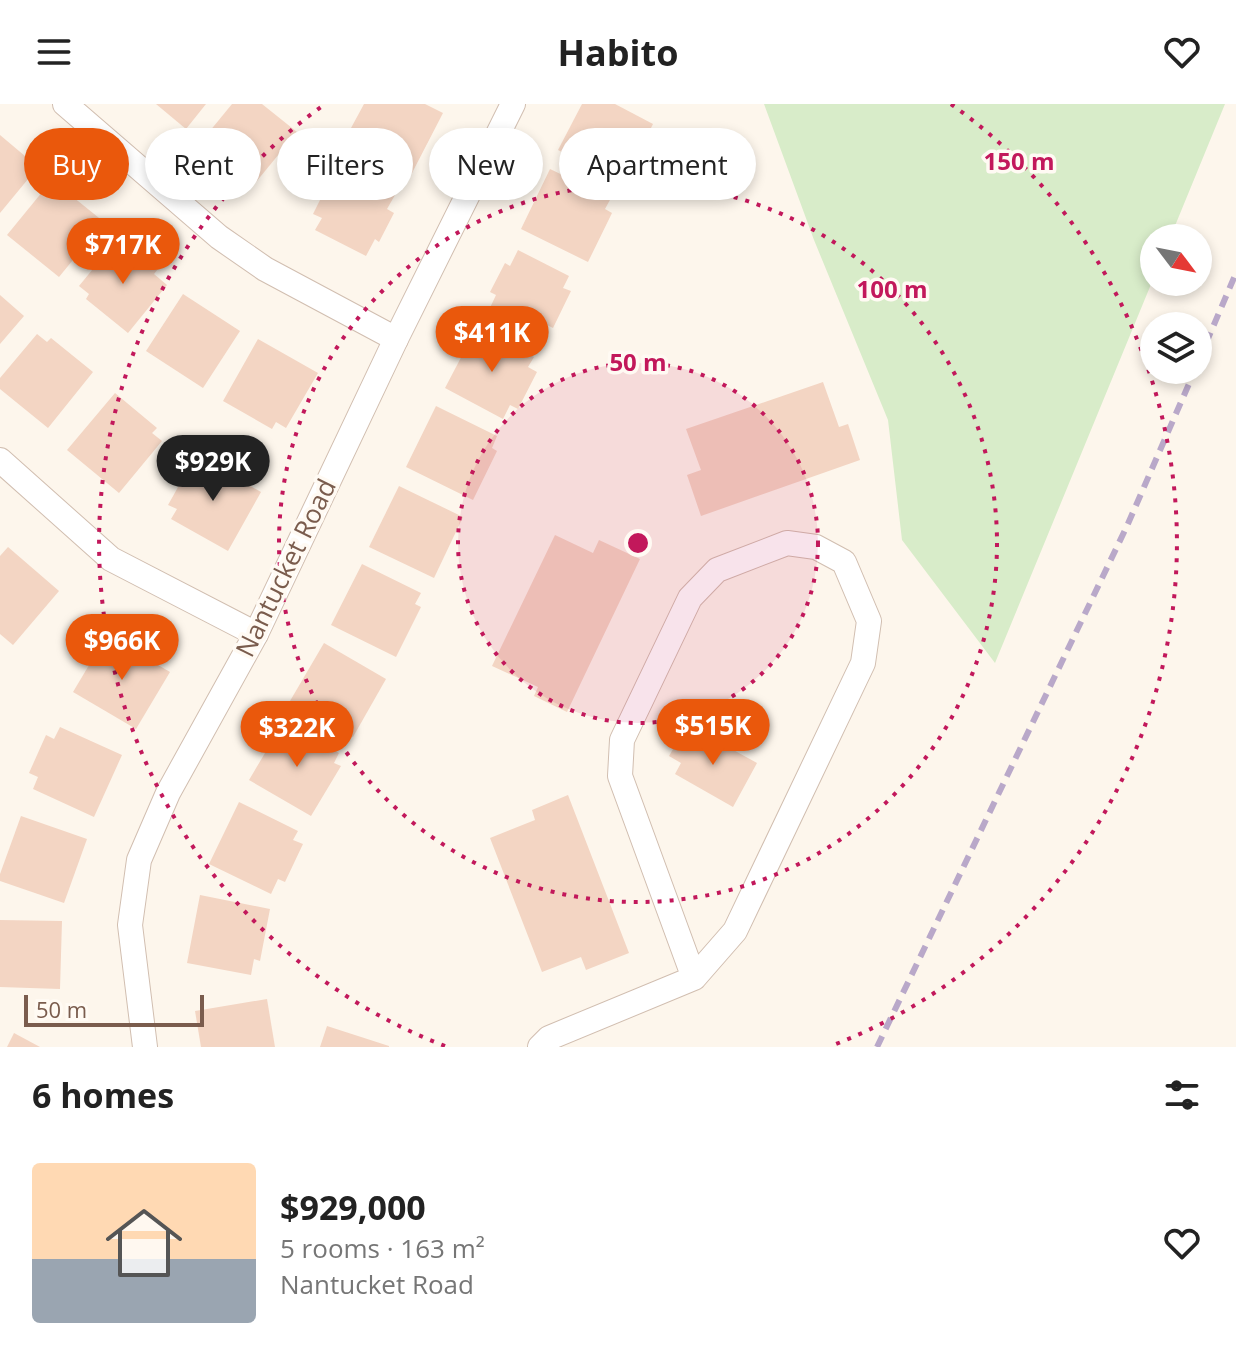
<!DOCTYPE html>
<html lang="en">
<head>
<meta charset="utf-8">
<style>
	:root { --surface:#fff; --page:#f6f6f6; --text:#222; --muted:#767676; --line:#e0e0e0; --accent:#ea580c }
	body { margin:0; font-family:"Open Sans",sans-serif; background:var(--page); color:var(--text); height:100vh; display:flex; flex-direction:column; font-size:30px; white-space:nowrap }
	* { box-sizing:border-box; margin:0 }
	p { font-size:26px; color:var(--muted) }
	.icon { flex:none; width:44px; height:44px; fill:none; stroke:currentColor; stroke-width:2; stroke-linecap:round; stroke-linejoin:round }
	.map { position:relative; height:943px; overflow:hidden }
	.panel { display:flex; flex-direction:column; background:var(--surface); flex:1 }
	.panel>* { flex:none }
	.hud { position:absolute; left:24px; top:24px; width:800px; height:72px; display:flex; gap:16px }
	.needle { width:52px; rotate:122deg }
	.fabs { position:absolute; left:1140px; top:120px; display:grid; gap:16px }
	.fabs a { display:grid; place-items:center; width:72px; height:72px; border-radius:50%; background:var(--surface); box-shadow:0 4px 12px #0003; font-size:40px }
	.scale { position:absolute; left:24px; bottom:20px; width:180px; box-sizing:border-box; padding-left:8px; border:4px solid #7a5c4d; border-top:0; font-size:22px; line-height:28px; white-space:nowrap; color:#7a5c4d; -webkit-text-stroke:6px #fffaf3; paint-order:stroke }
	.price { position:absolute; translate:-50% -68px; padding:0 18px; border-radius:28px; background:var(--accent); color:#fff; font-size:26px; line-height:52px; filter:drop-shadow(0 2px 4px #0008) }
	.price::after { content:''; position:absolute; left:50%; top:48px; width:24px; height:18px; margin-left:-12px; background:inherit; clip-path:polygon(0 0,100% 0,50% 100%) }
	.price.selected { background:#222; color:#fff }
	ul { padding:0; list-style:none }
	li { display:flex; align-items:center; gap:24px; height:200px; padding:0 32px }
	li+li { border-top:2px solid var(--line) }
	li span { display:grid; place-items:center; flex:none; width:224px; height:160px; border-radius:8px; color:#555 }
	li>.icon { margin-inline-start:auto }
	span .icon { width:96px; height:96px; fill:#fffc; stroke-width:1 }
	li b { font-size:34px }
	h2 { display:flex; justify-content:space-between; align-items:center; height:96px; padding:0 32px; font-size:34px }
	.tag { padding:0 28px; border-radius:36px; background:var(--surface); box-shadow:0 4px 12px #0003; font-size:28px; line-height:72px }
	.tag.selected { background:var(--accent); color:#fff }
	header { display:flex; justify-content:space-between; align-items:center; height:104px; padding:0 32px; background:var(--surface); font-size:36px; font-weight:700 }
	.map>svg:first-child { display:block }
	.green { fill:#d8ecc9 }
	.building { fill:#f3d5c3 }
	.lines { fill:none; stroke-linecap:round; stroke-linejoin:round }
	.minor-casing { stroke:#d1beb0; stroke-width:26 }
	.minor { stroke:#fff; stroke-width:24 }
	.rail { stroke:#b9a8c9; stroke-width:6; stroke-dasharray:12 8; stroke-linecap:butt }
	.ring { fill:none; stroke:#c2185b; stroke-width:4; stroke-dasharray:4 8 }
	.labels { text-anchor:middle; stroke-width:7; stroke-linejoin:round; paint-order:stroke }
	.street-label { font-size:26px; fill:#7a5c4d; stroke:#fffaf3 }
	.centre { fill:#c2185b; stroke:#fffaf3; stroke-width:4 }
	.ring-label { font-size:24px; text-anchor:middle; font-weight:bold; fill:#c2185b; stroke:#fffaf3; stroke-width:7; stroke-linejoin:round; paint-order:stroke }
</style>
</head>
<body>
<header><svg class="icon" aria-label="menu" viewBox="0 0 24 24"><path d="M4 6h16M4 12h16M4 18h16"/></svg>Habito<svg class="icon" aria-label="heart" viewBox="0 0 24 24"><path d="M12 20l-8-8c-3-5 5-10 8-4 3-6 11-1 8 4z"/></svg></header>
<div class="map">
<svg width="1236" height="943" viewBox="0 0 1236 943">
	<rect width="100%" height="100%" fill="#fdf6ec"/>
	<polygon class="green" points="764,0 1225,0 1170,134 1154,134 1154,173 995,559 902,436 888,316 814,136"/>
	<g class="building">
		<polygon points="156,0 206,0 186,25"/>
		<polygon points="232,0 262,0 297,28 252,83 200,39"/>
		<polygon points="364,0 425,0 443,9 412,69 353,39 358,28 351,24"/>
		<polygon points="582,0 615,0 653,20 623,79 558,46"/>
		<polygon points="0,31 38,63 0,109"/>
		<polygon points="345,65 395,91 387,105 394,109 379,138 375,135 366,152 315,126 322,114 313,110 331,74 338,78"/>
		<polygon points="550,65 611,94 605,105 612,109 588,158 521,125"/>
		<polygon points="52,76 104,118 59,173 7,131"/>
		<polygon points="115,138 130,151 134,146 158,165 154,170 167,181 128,229 86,195 89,190 79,182"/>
		<polygon points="518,146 569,172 563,184 571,187 553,224 545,220 538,233 488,208 496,191 490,188 505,159 510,162"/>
		<polygon points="183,190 240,227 203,284 146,247"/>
		<polygon points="0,191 24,212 0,240"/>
		<polygon points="477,223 534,253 528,263 537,268 518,305 510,301 503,315 445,284"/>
		<polygon points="37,230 47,238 51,234 93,268 48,324 0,285 0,274"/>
		<polygon points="258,235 318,269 286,324 276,318 272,325 223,297"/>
		<polygon points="823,278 839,323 848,320 860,356 701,412 687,371 701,366 686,325"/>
		<polygon points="115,289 157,324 152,329 162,337 119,389 67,346"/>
		<polygon points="436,302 497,332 492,344 497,347 473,396 406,363"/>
		<polygon points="196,351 261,388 228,447 171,415 177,405 168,401"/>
		<polygon points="399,382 463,413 434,474 369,443"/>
		<polygon points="555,431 593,449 599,436 640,455 567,608 534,592 538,583 492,562"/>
		<polygon points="8,443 59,487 13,541 0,530 0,452"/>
		<polygon points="362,460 421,489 415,500 421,503 396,553 331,521"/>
		<polygon points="107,531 170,568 136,625 73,588"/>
		<polygon points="324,539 386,575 353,633 290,597"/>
		<polygon points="284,617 339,649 334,659 341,662 311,712 249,676"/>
		<polygon points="60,623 122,651 94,713 33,685 38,673 29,669 46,631 54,635"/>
		<polygon points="699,627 757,659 733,703 675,670 681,659 669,652 680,633 692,639"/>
		<polygon points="568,691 629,849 586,866 581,853 542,868 490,734 535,716 532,706"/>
		<polygon points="239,698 298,727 293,736 303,740 285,778 278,775 271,790 209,760"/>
		<polygon points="21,712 87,735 64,799 0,777 0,770"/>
		<polygon points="200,791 270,805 260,857 254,855 251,871 187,859"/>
		<polygon points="0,816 62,817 60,885 0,883"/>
		<polygon points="267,895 275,943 201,943 195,907"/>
		<polygon points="327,922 389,942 389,943 320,943"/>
		<polygon points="14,929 40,943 7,943"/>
	</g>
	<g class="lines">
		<g class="minor-casing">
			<g id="minor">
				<polyline points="65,0 219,133 265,165 396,235"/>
				<polyline points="0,356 111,455 256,530"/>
				<polyline points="145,943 130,821 139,756 168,689 256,530 396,235 513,0"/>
				<polyline points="540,943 549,934 694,874 735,827 863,559 869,517 844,458 816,443 787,439 717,466 690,494 622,636 620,672 694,874"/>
			</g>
		</g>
		<use href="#minor" class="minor"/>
		<g class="rail">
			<polyline points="1198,258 1236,169"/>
			<polyline points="877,943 1127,422 1195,266"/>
		</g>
	</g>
	<circle cx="638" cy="439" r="180" fill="#c2185b" fill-opacity=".12"/>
	<g class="ring">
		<circle cx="638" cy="439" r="180"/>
		<circle cx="638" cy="439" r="359"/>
		<path d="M445 942A539 539 0 0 1 325 0M951 0A539 539 0 0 1 831 942"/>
	</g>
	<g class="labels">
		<g class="street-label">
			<text transform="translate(286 464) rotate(-64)" y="9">Nantucket Road</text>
		</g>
	</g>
	<circle cx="638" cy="439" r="12" class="centre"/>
	<g class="ring-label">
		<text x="1019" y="66">150 m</text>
		<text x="892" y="194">100 m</text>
		<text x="638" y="267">50 m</text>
	</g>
</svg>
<div class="fabs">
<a><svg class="needle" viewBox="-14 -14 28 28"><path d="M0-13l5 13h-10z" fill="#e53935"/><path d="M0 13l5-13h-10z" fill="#767676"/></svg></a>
<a><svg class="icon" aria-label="layers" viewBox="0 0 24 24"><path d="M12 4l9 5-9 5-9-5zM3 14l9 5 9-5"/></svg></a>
</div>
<div class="scale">50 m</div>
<b class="price" style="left:123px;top:182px">$717K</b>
<b class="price" style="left:492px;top:270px">$411K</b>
<b class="price selected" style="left:213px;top:399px">$929K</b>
<b class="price" style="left:122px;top:578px">$966K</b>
<b class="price" style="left:713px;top:663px">$515K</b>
<b class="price" style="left:297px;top:665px">$322K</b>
<div class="hud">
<a class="tag selected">Buy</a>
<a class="tag">Rent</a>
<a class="tag">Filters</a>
<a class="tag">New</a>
<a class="tag">Apartment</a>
</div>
</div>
<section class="panel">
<h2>6 homes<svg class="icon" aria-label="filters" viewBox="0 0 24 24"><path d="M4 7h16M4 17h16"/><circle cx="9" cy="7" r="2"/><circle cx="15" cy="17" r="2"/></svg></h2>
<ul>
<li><span style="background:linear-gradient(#ffd9b3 60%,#9aa5b1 0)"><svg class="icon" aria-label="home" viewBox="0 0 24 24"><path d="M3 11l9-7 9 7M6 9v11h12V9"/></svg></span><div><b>$929,000</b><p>5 rooms · 163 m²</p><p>Nantucket Road</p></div><svg class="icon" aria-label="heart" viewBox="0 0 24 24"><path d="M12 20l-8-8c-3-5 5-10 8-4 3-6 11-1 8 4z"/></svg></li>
</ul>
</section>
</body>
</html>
